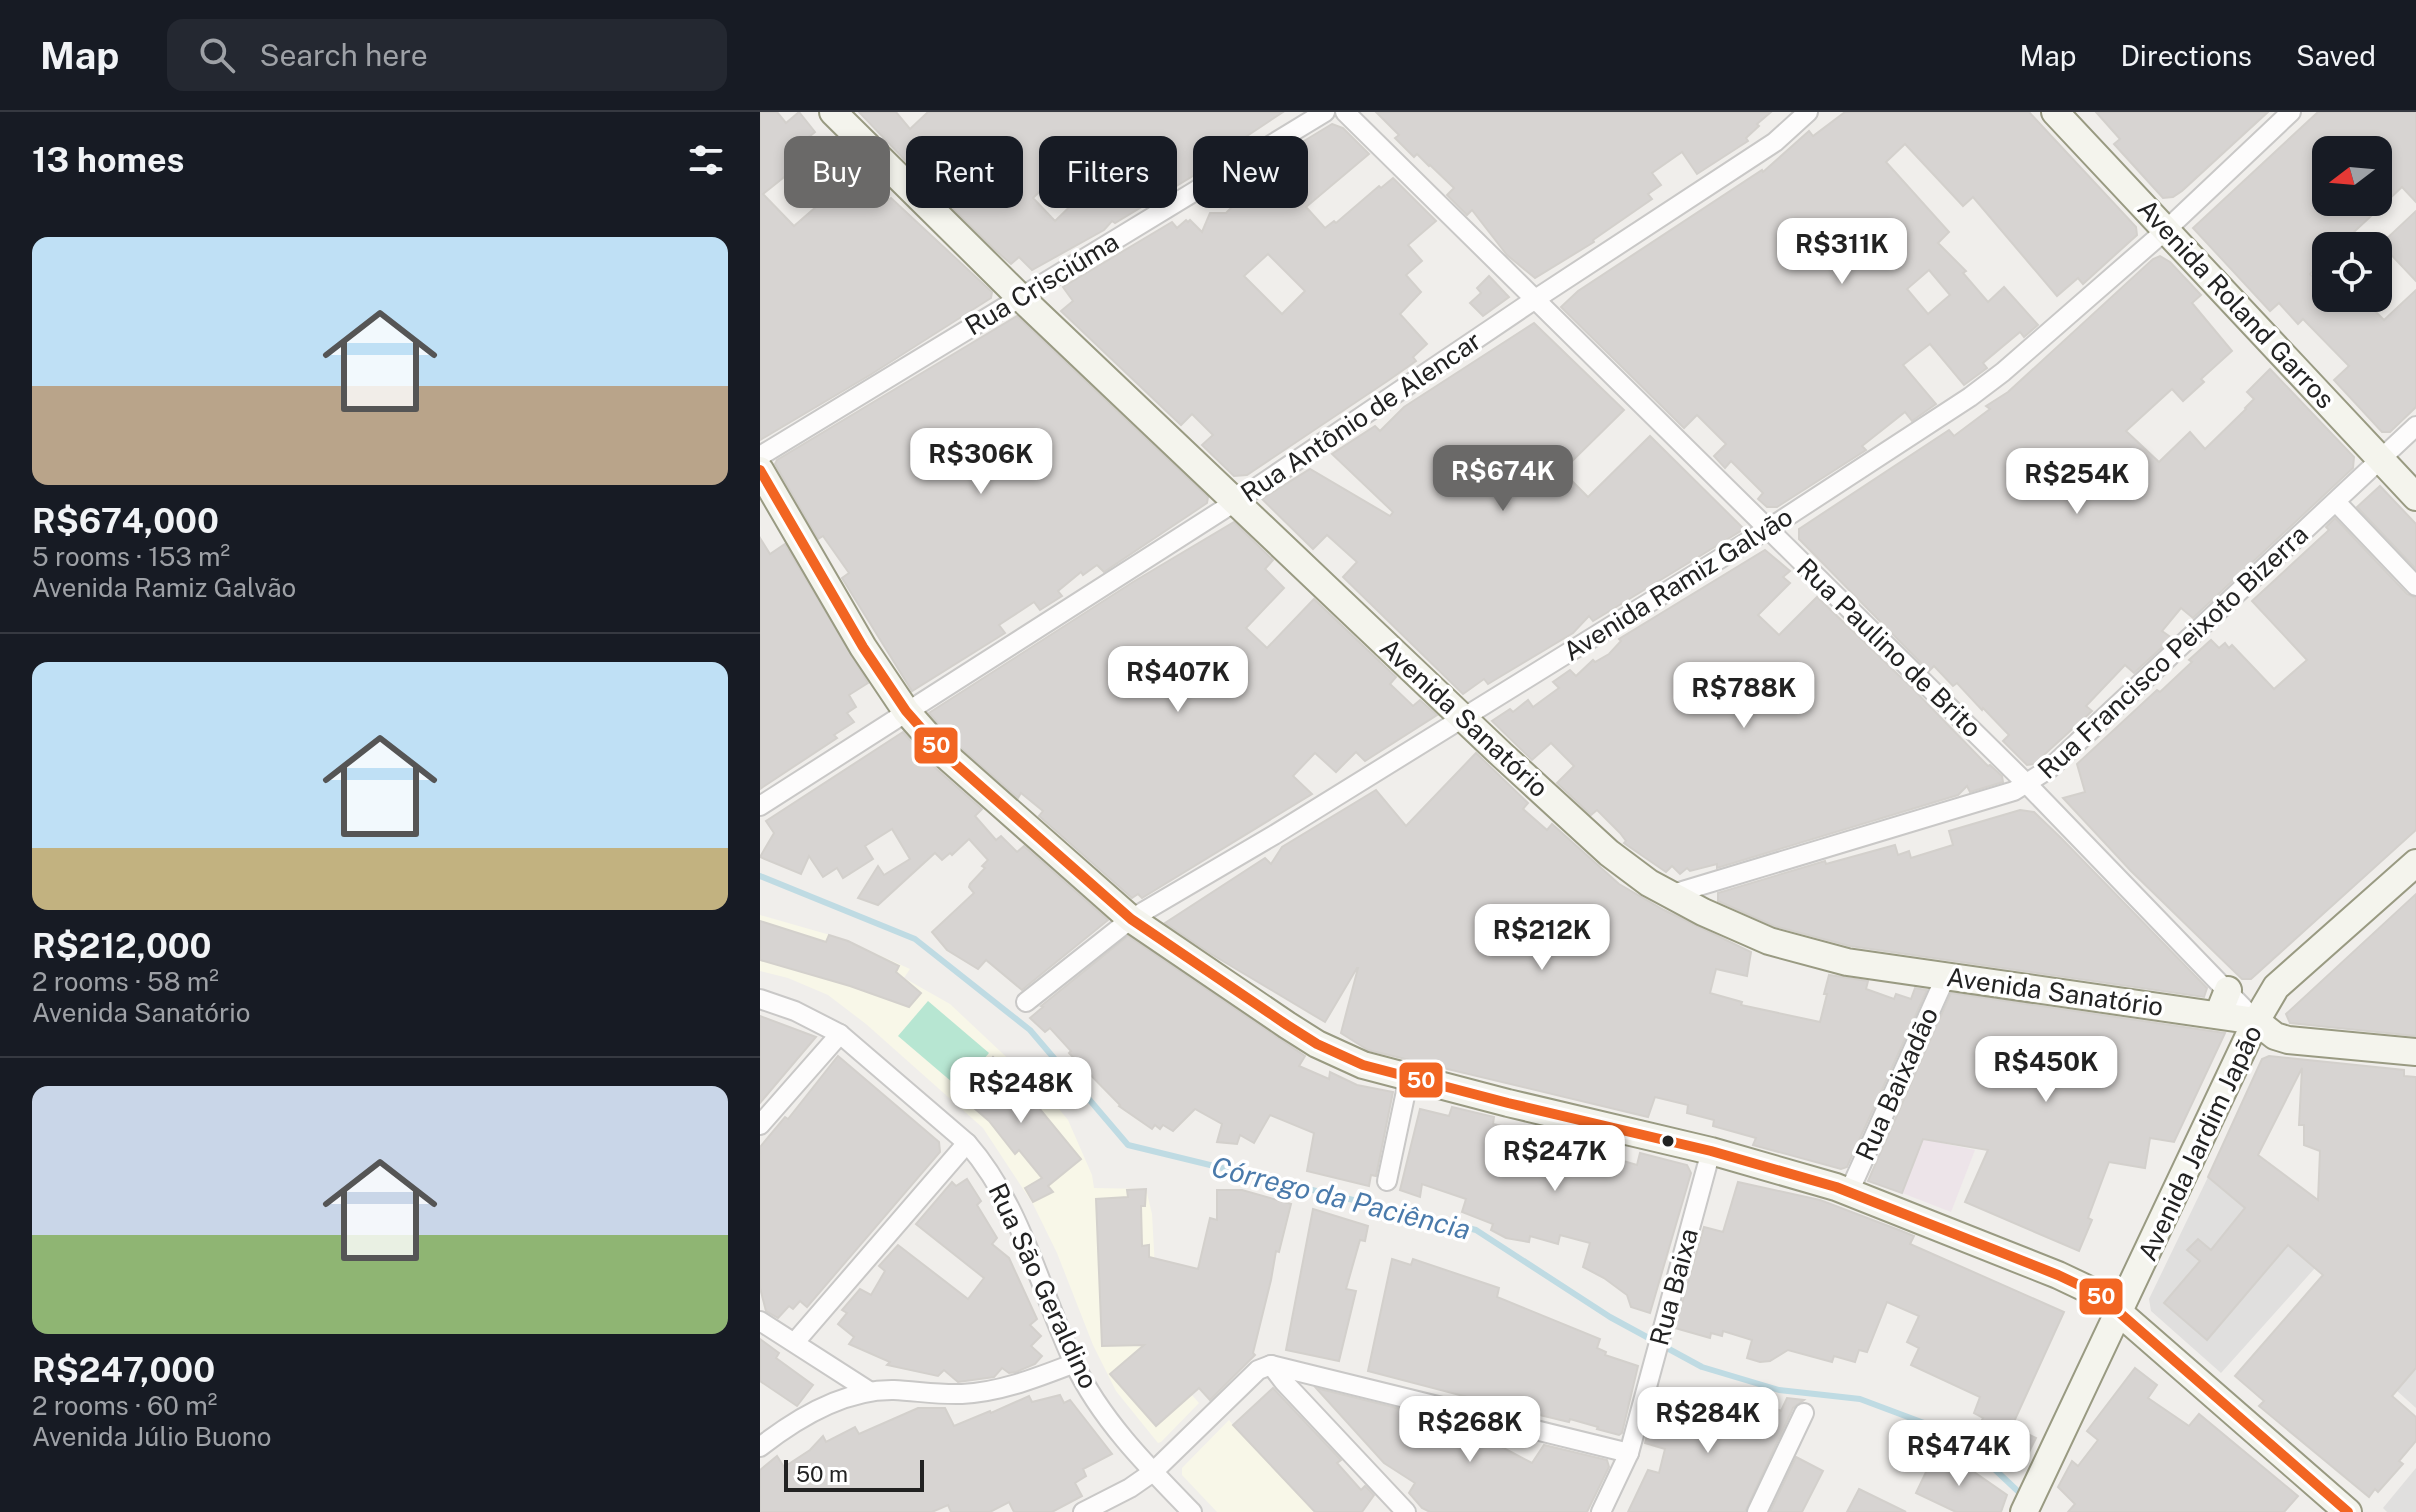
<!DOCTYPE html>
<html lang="en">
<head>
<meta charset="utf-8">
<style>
	:root { --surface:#171b24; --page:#242831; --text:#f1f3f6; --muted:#9ea1a6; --line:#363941; --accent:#6a6968 }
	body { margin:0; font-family:"Public Sans",sans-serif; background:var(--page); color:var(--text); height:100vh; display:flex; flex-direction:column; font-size:30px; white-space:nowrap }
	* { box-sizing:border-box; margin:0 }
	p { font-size:26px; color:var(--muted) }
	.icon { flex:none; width:44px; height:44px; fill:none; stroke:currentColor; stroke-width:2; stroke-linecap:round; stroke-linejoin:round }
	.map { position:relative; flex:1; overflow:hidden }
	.sheet { display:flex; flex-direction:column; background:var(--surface); width:760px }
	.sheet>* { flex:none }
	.hud { position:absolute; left:24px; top:24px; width:760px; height:72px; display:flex; gap:16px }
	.needle { width:52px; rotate:254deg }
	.buttons { position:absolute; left:1552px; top:24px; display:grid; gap:16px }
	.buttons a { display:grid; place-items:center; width:80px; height:80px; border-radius:16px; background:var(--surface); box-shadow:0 4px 12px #0003; font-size:40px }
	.scale { position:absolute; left:24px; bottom:20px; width:140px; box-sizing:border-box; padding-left:8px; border:4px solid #222; border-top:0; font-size:22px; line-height:28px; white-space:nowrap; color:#222; -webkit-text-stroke:6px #fff; paint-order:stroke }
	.price { position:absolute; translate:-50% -68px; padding:0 18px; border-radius:16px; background:#fff; color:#222; font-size:26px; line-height:52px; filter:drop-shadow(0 2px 4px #0008) }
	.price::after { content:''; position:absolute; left:50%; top:48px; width:24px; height:18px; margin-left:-12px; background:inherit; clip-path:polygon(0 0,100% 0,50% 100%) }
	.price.active { background:var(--accent); color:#fff }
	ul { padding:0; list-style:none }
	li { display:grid; align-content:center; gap:16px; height:424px; padding:0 32px }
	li+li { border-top:2px solid var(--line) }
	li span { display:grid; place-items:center; height:248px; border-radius:16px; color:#555 }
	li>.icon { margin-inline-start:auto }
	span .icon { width:144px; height:144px; fill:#fffc; stroke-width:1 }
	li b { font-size:34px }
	h2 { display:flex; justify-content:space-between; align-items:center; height:96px; padding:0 32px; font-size:34px }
	.tag { padding:0 28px; border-radius:16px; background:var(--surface); box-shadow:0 4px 12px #0003; font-size:28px; line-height:72px }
	.tag.active { background:var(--accent); color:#fff }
	header { display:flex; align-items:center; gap:48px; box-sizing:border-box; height:112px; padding:0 40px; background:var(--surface); border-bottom:2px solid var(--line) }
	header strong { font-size:38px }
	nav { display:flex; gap:44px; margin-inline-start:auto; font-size:28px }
	.search { width:560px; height:72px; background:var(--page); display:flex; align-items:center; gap:20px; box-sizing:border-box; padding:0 28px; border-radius:16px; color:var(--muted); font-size:30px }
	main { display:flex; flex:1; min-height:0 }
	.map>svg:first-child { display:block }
	.industrial { fill:#ede4e9 }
	.education { fill:#f8f7e8 }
	.pitch { fill:#b7e6d2 }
	.parking { fill:#e0dfde; fill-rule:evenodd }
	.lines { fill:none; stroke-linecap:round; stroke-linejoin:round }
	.stream { stroke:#bfdbe3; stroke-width:6 }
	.building { fill:#d7d4d2; stroke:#d3d0cc; stroke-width:2; fill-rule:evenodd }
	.street-casing { stroke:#c9c8c7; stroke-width:22 }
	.secondary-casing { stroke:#999a82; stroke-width:30 }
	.street { stroke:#fdfcfc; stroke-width:18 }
	.secondary { stroke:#f4f4ed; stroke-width:26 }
	.bus-1-casing { stroke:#fff; stroke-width:16 }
	.bus-1 { stroke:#f26522; stroke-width:10 }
	.bus-dot { fill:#222; stroke:#fff; stroke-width:3 }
	.labels { text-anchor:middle; stroke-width:7; stroke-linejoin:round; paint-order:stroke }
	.street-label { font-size:26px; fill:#222; stroke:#fff }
	.water-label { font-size:28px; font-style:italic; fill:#4a7aab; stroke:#fff }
	.line-badge { stroke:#fff; stroke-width:3 }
	.badge-label { font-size:22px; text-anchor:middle; font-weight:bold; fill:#fff }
</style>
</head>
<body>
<header>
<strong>Map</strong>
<div class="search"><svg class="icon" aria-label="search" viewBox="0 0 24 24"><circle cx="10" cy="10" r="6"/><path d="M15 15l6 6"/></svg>Search here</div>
<nav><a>Map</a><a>Directions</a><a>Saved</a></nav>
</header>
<main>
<section class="sheet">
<h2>13 homes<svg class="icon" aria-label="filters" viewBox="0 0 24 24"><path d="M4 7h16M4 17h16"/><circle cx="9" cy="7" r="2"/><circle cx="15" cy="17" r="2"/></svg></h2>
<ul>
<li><span style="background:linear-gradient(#bfe0f5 60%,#b9a48a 0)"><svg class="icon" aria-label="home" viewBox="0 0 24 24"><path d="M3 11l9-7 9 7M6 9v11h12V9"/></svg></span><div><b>R$674,000</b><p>5 rooms · 153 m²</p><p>Avenida Ramiz Galvão</p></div></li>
<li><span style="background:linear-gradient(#bfe0f5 75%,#c2b280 0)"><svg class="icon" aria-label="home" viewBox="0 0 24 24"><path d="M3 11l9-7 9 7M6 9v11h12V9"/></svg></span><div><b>R$212,000</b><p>2 rooms · 58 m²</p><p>Avenida Sanatório</p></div></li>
<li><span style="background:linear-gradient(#c9d6e8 60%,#8fb573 0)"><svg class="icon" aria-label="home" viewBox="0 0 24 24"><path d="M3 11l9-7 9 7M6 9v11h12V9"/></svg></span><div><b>R$247,000</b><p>2 rooms · 60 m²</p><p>Avenida Júlio Buono</p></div></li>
</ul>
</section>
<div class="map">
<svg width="1656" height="1400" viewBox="0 0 1656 1400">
	<rect width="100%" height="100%" fill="#f0eeeb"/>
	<polygon class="industrial" points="1163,1027 1215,1038 1191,1100 1142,1081"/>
	<g class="education">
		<polygon points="0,803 84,827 150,857 144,866 190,892 289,985 308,1008 332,1063 334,1076 386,1077 392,1102 400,1247 439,1291 401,1330 398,1331 356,1279 333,1233 297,1141 273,1092 223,1016 106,912 68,883 28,866 0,859"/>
		<polygon points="469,1308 473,1313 554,1400 457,1400 422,1363 422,1356"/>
	</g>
	<polygon class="pitch" points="168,889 229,941 199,976 138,924"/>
	<g class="parking">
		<path d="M1448,1065l107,91 -94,105 -70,-62 -2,-12zM1470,1115l-23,113 -7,-79 -12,-11 10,-11 13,11z"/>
		<polygon points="1656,1255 1656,1296 1636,1278"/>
		<polygon points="1656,1356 1656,1400 1627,1400 1623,1396"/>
	</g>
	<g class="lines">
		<polyline class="stream" points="0,764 155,827 270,918 368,1033 716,1118 850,1205 942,1255 1019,1278 1100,1287 1164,1311 1229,1352 1263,1384"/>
	</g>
	<g class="building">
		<polygon points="0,0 17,0 26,11 39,0 55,20 34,37 44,49 3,82 34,114 94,62 122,92 131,86 232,180 231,186 110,263 0,328"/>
		<path d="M99,0h37l14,17 18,-17h355l-48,32 4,4 -124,75 -3,-2 -8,9 -72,40 -13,-13 -8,7 -17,-15 -45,-44 6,-6 -16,-21 -2,1 -7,-9 -9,7zM305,55l22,23 -32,31 -22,-23z"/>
		<polygon points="616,0 1011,0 997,12 999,14 986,26 988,29 937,62 922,40 892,61 901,73 888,82 892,87 833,128 834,130 775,166 747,143 712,98 707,103 687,83 694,76 670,53 669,54 657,42 654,45 635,26 639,23"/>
		<path d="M1085,0h184l107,115 1,8 -54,49 -5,-6 -21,18 -84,-99 -10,9 -58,-62 -19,18 63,70 -11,11 28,28 -3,2 25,29 16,-15 34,38 -14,12 -4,-5 -37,31 4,5 -23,17 -34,-41 -27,21 33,39 -24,17 -7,-9 -43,34 4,4 -89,57h-10l-9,-8 5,-6 -32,-32 -6,7 -11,-12 12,-12 -29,-29 -13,13 -123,-121 17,-16 184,-121 1,2 46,-41 4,5zM1169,158l21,25 -22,19 -21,-25z"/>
		<polygon points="1336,0 1508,0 1422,79 1413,85 1403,86 1354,32 1360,27"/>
		<path d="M1558,0h98v90l-14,-15 -63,59h-13v12l-16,16 16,17v7h36l22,22 32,-30v117l-26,25h-8l-48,-52 15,-14 -46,-47 -5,5 -19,-21 -9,8 -77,-83zM1566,38h52v52h-52z"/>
		<path d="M572,12l11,4 26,26 -63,53 19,21 9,-7 2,2 43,-37 2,2 12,-10 43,43 -28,24 14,16 -16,14 15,17 -21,22 27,30 -14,13 3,4 -27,19 -142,95 -13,1 -32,-31 11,-10 -21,-21 -11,11 -120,-114 12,-10 -10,-14 109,-65 5,6 9,-8 2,2 2,-2 12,12 8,-19h16l26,-26 -9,-9zM508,142l37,37 -23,23 -38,-38z"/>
		<polygon points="1656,99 1656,169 1621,132"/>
		<polygon points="1400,144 1410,150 1441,183 1432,191 1472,239 1441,267 1444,270 1423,289 1412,277 1366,319 1399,350 1430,320 1445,337 1486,297 1485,296 1494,287 1487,280 1510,257 1594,345 1593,356 1433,506 1421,496 1402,519 1412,526 1374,561 1365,553 1326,594 1332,599 1274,652 1267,653 1243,629 1249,623 1223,596 1222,598 1197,571 1193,574 1174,554 1169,559 1039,427 1039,417 1189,318 1194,324 1230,297 1226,294 1248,280 1393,147"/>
		<polygon points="729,164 749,185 723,204 710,191 721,181 717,176"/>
		<polygon points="257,204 448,385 447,391 344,460 337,453 323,463 321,460 298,479 302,484 280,498 274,490 239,513 245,521 152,579 82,466 89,461 63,424 58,427 15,352 17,348"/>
		<polygon points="774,211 864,298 802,359 828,385 890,324 984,417 833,509 829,504 813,521 728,572 724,567 703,582 583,465 597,450 567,423 553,437 502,387 550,357 630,404 633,400 572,342 615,314 620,319 644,295"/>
		<polygon points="1620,374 1656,412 1656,457 1597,395"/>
		<polygon points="1575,406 1647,482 1656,486 1656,718 1491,867 1482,867 1371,759 1303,686 1325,680 1317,652 1397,578 1400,580 1432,550 1429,548 1451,528 1459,536 1465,531 1469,536 1472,533 1514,577 1547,548 1492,489 1569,418 1566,415"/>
		<polygon points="474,410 513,448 505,457 524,476 486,516 507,536 554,487 636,565 630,572 653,594 660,588 677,603 605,649 596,640 576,660 555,641 533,664 552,682 382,786 378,782 372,786 279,704 283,699 261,681 258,686 194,630 169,601 373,470"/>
		<polygon points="0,426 10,442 25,432 108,571 89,583 96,595 87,601 94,610 74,623 77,626 0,677"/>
		<polygon points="1005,438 1030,459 1023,465 1030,471 998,503 1019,523 1057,485 1152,576 1228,654 1230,653 1242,664 1243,670 1210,680 1207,674 1198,683 957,756 957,752 930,759 927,756 920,762 912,754 906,760 864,731 866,729 860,721 837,698 831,703 797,671 814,654 791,631 772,648 732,609 750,597 753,600 768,588 773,595 799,576 793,570 810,558 816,564 833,548 835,550 849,542 861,529 859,527"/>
		<polygon points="143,620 172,653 222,697 215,704 236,728 241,724 257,740 264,734 348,808 262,878 226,848 218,857 187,838 172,820 214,781 209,775 210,772 225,756 222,754 228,748 209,727 192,743 190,741 182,748 175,741 118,793 98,786 118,754 124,763 150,747 132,717 105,734 113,747 83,766 77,756 63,765 49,744 41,762 0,745 14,721 6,709"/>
		<polygon points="716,641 768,691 763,697 787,718 792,712 859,772 904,798 991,840 987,864 956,857 950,881 982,890 981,893 1060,910 1067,882 1064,882 1069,863 1108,869 1106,877 1134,887 1136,882 1151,887 1155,876 1167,878 1087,1055 1081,1057 993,1033 996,1026 953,1014 954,1008 927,1001 928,993 895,985 888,1005 608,938 581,921 598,856 597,856 565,910 451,842 405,811 505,746 511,752 522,735 616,678 646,714"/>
		<polygon points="1260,698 1274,700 1301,726 1447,876 1444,885 1090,834 1014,814 958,789 958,781 1065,749 1066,752 1135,733 1138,743 1149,739 1151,746 1193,733 1189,719"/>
		<polygon points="1656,782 1656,924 1530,911 1526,902"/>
		<polygon points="0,809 66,830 69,823 88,829 139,854 136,860 161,881 149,895 90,874 0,848"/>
		<polygon points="368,824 545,944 539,954 569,967 570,960 597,973 633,980 616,1064 611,1063 609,1074 547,1059 554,1021 510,1003 494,1031 480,1023 477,1032 457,1030 462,1012 435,997 413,1019 403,1013 400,1017 395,1013 392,1017 359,994 360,993 309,941 311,939 290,916 285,920 270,906 283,895 281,894"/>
		<polygon points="1191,881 1465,921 1414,1030 1390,1026 1385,1056 1349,1050 1328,1106 1332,1108 1319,1139 1205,1090 1228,1038 1163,1027 1142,1081 1108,1069"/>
		<polygon points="0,904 56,925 0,991"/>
		<polygon points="78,944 179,1030 180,1040 47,1195 40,1189 33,1197 29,1194 18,1206 6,1199 0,1176 0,1035 25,1005 28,1007"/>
		<path d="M1509,944l135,14v6l12,1v291l-24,28 24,21v24l-17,20 4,3 -25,28 -3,-3 -6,8 -110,-91 5,-5 -29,-25 88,-101 -35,-30 -81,95 -43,-37 36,-42 -13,-11 11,-11 13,11 34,-42 -37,-31 54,-118zM1542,956l-3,57h5v20l16,6 -2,49 -60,-45z"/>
		<polygon points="233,945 276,988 274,990 321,1047 288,1074 293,1080 273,1090 265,1076 282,1066 259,1038 255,1042 229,1009 199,983"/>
		<polygon points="692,995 734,1005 733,1012 768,1020 769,1018 796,1024 796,1022 849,1034 846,1044 877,1053 880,1041 927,1053 931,1061 890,1201 871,1195 867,1183 844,1166 823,1155 830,1131 800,1123 798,1132 770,1124 769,1130 746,1126 731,1118 733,1112 702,1100 706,1087 662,1072 660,1085 640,1078 660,997 689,1004"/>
		<polygon points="207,1067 221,1089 217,1093 237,1126 232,1132 249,1146 277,1207 270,1213 281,1224 271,1234 282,1244 275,1252 256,1260 249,1261 242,1256 234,1265 198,1270 184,1258 178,1264 127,1253 130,1250 89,1232 94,1225 78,1212 87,1201 82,1198 100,1177 111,1183 125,1159 119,1154 138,1133 208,1187 224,1166 156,1112 192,1070 196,1074"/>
		<polygon points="978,1070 1060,1088 1139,1118 1154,1124 1150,1132 1304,1200 1252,1314 1276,1326 1264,1350 1247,1338 1248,1335 1241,1330 1244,1326 1220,1312 1223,1306 1214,1301 1220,1285 1151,1253 1159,1236 1147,1230 1159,1204 1127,1190 1107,1240 1099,1238 1095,1250 1074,1244 1072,1250 1028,1238 1010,1249 1000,1250 987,1246 992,1228 963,1219 962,1224 951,1221 950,1226 915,1216 944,1115 963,1120"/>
		<polygon points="386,1077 385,1094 381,1094 382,1134 389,1133 389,1145 438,1157 450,1106 457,1108 457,1078 482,1078 531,1092 519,1140 516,1139 511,1168 493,1241 495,1243 450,1288 439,1276 396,1314 350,1262 384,1233 342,1234 336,1087 368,1085 367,1078"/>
		<polygon points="553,1097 608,1114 605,1129 600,1128 586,1177 596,1179 579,1249 526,1238"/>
		<polygon points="632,1147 651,1153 653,1147 739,1176 737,1185 840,1227 837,1236 846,1240 845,1243 878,1254 862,1321 859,1323 837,1317 838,1315 810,1307 809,1310 738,1293 608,1259"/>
		<polygon points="0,1227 19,1241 16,1246 53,1273 37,1294 0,1269"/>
		<polygon points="1375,1256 1397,1273 1388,1286 1429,1314 1439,1302 1538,1384 1524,1400 1308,1400 1315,1392 1298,1375 1312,1349 1318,1354 1338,1328 1327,1319"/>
		<polygon points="513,1276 581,1348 577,1351 601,1378 605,1374 614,1383 602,1400 555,1400 473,1313"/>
		<polygon points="556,1276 722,1317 719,1323 772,1351 784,1333 847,1348 849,1355 827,1400 670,1400 662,1396 649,1381 655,1371 624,1351"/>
		<polygon points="899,1276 910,1282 912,1278 975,1308 983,1292 998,1300 1002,1290 1021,1299 1027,1286 1044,1288 1033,1296 985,1400 868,1400 888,1358 899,1361 905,1337 885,1331"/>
		<polygon points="300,1283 304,1291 310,1288 352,1342 323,1357 326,1364 315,1371 322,1384 292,1400 254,1400 249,1390 230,1400 191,1400 188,1393 172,1400 0,1400 0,1358 17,1344 24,1355 50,1338 63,1324 66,1330 95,1315 99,1322 158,1296 185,1296 194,1314 230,1299 231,1301 269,1284 272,1290"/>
		<polygon points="1176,1339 1207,1355 1247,1383 1241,1400 1196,1400 1156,1381"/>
		<polygon points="1036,1345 1063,1359 1042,1400 1010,1400"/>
		<polygon points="1099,1377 1146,1400 1087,1400"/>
	</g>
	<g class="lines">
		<g class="street-casing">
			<g id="street">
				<polyline points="585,0 1268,673 1496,909"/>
				<polyline points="0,344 565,0"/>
				<polyline points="1576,390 1656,474"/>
				<polyline points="0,694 475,390 774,188 1015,30 1048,0"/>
				<polyline points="909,783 1254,679 1289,657 1656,314"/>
				<path d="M0,887l35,12 45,23 127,109c55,63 72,145 107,220 27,57 74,104 118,149"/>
				<polyline points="266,890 371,807 514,723 1008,417 1210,285 1243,260 1406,118 1531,0"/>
				<polyline points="0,1013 80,922"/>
				<polyline points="627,1069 649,965"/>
				<polyline points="1089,1080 1186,864"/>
				<polyline points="0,1209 109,1279"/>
				<polyline points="35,1230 207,1031"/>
				<polyline points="511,1253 524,1270 646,1400"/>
				<path d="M0,1335c37,-29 86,-58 134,-57 22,1 45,5 68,4 40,-2 76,-17 113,-31"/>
				<polyline points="323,1400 370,1376 393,1360 498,1258 511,1253 869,1341"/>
				<polyline points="841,1400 869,1341 951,1039"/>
				<polyline points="997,1400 1044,1301"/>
			</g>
		</g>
		<g class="secondary-casing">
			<g id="secondary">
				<polyline points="73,0 260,185 741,642 849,741 889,771 943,800 1009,829 1087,850 1496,909 1515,924 1528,928 1656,940"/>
				<polyline points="1295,0 1656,385"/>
				<polyline points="0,358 103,535 146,599 183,641 371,807 527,913 557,932 603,953 748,991 951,1039 1076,1075 1298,1163 1338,1182 1588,1400"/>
				<polyline points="1458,903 1468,878"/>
				<polyline points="1264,1400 1496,909 1516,875 1656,751"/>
			</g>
		</g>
		<use href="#street" class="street"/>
		<use href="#secondary" class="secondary"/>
		<g class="bus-1-casing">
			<polyline id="bus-1" points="0,358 103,535 146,599 183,641 371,807 527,913 557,932 603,953 748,991 951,1039 1076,1075 1298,1163 1338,1182 1588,1400"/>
		</g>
		<use href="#bus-1" class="bus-1"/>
	</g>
	<circle class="bus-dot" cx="908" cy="1029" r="7"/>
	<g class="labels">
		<g class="street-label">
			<text transform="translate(282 172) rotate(-31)" y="9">Rua Crisciúma</text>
			<text transform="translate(1476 192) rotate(47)" y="9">Avenida Roland Garros</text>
			<text transform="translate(601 305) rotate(-34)" y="9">Rua Antônio de Alencar</text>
			<text transform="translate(918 472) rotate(-32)" y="9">Avenida Ramiz Galvão</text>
			<text transform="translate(1129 536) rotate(44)" y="9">Rua Paulino de Brito</text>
			<text transform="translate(1413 540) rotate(-43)" y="9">Rua Francisco Peixoto Bizerra</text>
			<text transform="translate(704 606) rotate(43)" y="9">Avenida Sanatório</text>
			<text transform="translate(1295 880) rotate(8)" y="9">Avenida Sanatório</text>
			<text transform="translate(1137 972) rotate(-66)" y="9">Rua Baixadão</text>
			<text transform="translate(1440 1031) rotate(-65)" y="9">Avenida Jardim Japão</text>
			<text transform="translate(283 1174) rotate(65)" y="9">Rua São Geraldino</text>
			<text transform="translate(914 1175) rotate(-75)" y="9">Rua Baixa</text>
		</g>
		<g class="water-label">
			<text transform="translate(581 1086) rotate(14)" y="10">Córrego da Paciência</text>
		</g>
	</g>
	<g class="line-badge">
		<rect x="153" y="614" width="46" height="39" rx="8" fill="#f26522"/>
		<rect x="638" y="949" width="46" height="38" rx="8" fill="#f26522"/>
		<rect x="1318" y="1165" width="46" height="39" rx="8" fill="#f26522"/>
	</g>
	<g class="badge-label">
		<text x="176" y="641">50</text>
		<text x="661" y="976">50</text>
		<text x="1341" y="1192">50</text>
	</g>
</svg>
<div class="buttons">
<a><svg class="needle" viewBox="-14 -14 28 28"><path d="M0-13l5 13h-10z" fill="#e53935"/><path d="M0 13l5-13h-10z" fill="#9ea1a6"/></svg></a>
<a><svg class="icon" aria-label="locate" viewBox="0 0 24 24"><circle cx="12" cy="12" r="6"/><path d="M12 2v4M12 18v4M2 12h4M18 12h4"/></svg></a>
</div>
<div class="scale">50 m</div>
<b class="price" style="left:1082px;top:174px">R$311K</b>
<b class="price" style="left:221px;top:384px">R$306K</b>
<b class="price active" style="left:743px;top:401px">R$674K</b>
<b class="price" style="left:1317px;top:404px">R$254K</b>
<b class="price" style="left:418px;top:602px">R$407K</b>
<b class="price" style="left:984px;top:618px">R$788K</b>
<b class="price" style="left:782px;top:860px">R$212K</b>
<b class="price" style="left:1286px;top:992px">R$450K</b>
<b class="price" style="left:261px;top:1013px">R$248K</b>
<b class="price" style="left:795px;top:1081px">R$247K</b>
<b class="price" style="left:948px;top:1343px">R$284K</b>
<b class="price" style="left:710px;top:1352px">R$268K</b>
<b class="price" style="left:1199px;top:1376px">R$474K</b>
<div class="hud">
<a class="tag active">Buy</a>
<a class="tag">Rent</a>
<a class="tag">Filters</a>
<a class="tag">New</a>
</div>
</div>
</main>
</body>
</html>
